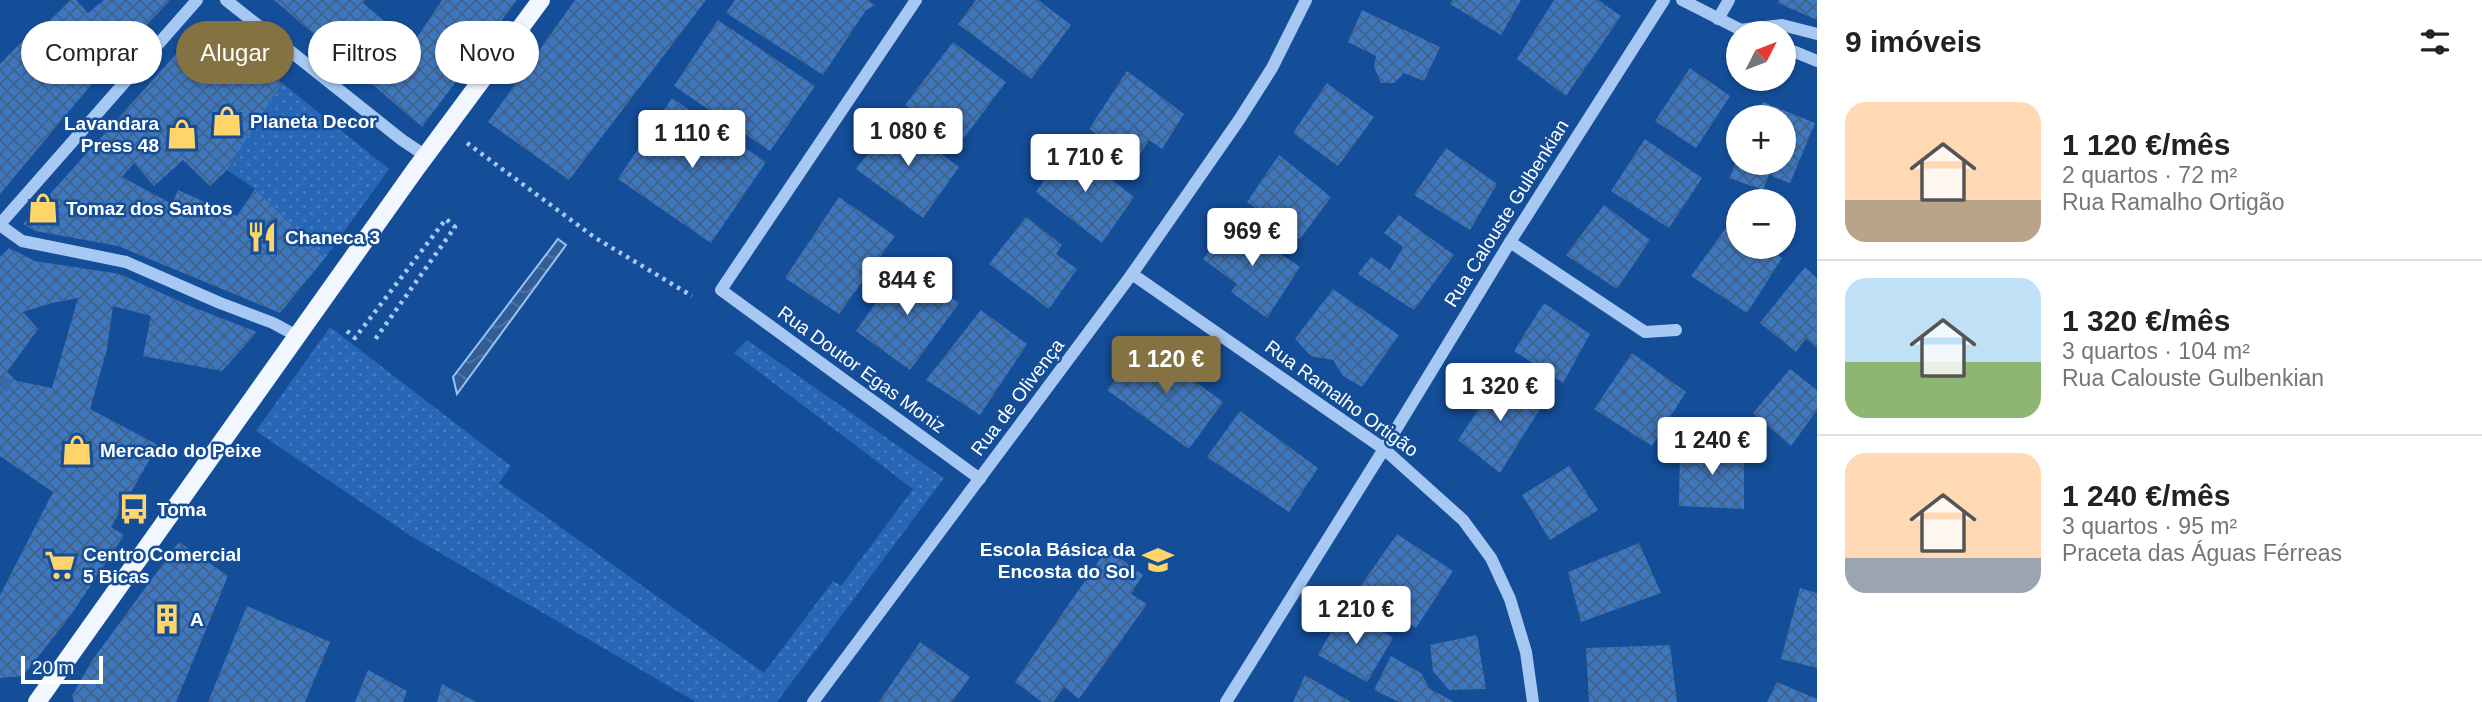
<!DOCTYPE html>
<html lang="pt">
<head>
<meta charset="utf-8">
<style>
	:root { --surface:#fff; --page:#f6f6f6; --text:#222; --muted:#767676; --line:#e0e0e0; --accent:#857242 }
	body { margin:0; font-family:Helvetica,sans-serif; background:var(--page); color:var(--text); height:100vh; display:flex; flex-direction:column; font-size:26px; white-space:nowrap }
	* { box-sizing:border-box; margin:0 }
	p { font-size:23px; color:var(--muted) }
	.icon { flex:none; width:38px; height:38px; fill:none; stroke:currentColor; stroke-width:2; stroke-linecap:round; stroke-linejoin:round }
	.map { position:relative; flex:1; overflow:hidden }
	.panel { display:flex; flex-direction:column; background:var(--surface); width:665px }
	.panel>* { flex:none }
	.guide { position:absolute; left:21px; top:21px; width:665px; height:63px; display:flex; gap:14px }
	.needle { width:46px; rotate:48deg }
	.tools { position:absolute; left:1726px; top:21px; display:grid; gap:14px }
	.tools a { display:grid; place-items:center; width:70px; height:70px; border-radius:50%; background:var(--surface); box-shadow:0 2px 5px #0004; font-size:35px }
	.scale { position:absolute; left:21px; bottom:18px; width:82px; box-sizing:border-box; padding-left:7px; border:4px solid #fff; border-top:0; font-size:19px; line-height:24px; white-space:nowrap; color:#fff; -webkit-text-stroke:5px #144d98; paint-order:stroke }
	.price { position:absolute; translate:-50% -60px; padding:0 16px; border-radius:7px; background:#fff; color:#222; font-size:23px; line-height:46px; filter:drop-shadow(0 2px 4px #0008) }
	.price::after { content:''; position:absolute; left:50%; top:42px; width:21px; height:16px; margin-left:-10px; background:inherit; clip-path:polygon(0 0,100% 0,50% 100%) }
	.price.on { background:var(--accent); color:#fff }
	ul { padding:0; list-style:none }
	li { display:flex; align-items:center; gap:21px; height:175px; padding:0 28px }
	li+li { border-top:2px solid var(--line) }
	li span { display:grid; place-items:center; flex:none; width:196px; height:140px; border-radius:21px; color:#555 }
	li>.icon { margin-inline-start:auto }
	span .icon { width:84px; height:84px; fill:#fffc; stroke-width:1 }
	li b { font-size:30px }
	h2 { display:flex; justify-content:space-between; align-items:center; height:84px; padding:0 28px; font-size:30px }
	.pill { padding:0 24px; border-radius:32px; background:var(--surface); box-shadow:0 2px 5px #0004; font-size:24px; line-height:63px }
	.pill.on { background:var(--accent); color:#fff }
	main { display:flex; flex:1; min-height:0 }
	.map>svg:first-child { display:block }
	.grass { fill:url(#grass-dots) }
	.water { fill:url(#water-waves); stroke:#98c3f6; stroke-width:2 }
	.building { fill:url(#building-cross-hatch); fill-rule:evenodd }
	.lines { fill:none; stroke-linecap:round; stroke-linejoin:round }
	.minor-tunnel { stroke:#3768a7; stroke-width:12; stroke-dasharray:12 6; stroke-linecap:butt }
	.path { stroke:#a6c8f3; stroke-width:4.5; stroke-dasharray:3.5 5; stroke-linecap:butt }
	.minor { stroke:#a6c8f3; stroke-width:12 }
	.major { stroke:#f2f7ff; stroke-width:18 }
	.labels { text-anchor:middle; stroke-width:5; stroke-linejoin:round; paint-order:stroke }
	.poi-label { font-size:19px; font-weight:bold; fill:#fff; stroke:#144d98; text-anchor:start }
	.street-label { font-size:19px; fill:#fff; stroke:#144d98 }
</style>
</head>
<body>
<main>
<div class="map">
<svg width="1817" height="702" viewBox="0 0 1817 702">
	<defs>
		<pattern id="grass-dots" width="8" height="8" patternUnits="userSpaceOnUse" patternTransform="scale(1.75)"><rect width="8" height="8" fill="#2767b6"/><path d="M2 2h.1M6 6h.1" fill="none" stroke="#477ec1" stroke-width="1.8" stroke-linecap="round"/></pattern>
		<pattern id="water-waves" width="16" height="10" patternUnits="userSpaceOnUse" patternTransform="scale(1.75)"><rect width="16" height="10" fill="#345d95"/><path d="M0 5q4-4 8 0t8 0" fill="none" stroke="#5275a5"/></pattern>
		<pattern id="building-cross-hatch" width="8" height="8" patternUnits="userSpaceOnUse" patternTransform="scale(1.75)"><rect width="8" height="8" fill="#3d77c0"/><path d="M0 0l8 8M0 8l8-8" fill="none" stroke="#446286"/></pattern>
	</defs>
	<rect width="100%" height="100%" fill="#144d98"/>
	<g class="grass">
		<polygon points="282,83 389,169 325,258 255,189 227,170"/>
		<polygon points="330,327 511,466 499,483 764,673 833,581 841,586 913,489 734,353 747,340 944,478 777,702 696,702 411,536 256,431"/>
	</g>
	<polygon class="water" points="558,239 566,245 457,394 453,377"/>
	<g class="building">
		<polygon points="70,0 76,0 88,13 104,0 170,0 95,80 0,194 0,64 39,24 42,28"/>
		<polygon points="274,0 365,0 363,3 412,45 442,0 517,0 422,127"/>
		<polygon points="575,0 706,0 569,180 488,122"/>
		<polygon points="735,0 868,0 875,5 866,10 823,75 726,13"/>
		<polygon points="976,0 1038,0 1071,25 1031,79 958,24"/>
		<polygon points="1453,0 1521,0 1501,35 1450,4"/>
		<polygon points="1554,0 1598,0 1621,16 1566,96 1517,59"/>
		<polygon points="1779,0 1817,0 1817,20 1778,3"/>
		<polygon points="1362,10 1440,47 1424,81 1404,73 1394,83 1381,83 1374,67 1376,56 1348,42"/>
		<polygon points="718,20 815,86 770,151 674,86"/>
		<polygon points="204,23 282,83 227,170 210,186 183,160 154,186 134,163 122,177 172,204 178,190 237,216 255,189 325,258 280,313 118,246 35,231 23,224"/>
		<polygon points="953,42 1006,82 960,143 905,105"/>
		<polygon points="1690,68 1730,96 1696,148 1655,121"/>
		<polygon points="1127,71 1184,114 1162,149 1149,140 1135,162 1089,129"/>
		<polygon points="1327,83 1374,117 1338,166 1293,133"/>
		<polygon points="672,98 766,162 711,243 618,179"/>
		<polygon points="1763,102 1815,123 1790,183 1769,175 1763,190 1729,178 1736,163 1783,163 1783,117 1756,117"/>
		<polygon points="893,119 959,167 923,218 856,169"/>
		<polygon points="1645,139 1702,178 1669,228 1611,191"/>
		<polygon points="1068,146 1134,197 1102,243 1036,192"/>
		<polygon points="1446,148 1497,184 1470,230 1414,195"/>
		<polygon points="1279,155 1331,197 1300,239 1247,202"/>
		<polygon points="839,197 895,236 839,314 785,278"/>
		<polygon points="1604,205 1650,240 1617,289 1566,255"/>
		<polygon points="1399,215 1454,255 1414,310 1358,274 1371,257 1390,270 1403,247 1384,233"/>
		<polygon points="1026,217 1062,245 1056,254 1077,269 1049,309 989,264"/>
		<polygon points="1232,221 1300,267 1267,318 1231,292 1237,284 1203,259"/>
		<polygon points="1729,224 1738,230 1738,247 1764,247 1782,258 1747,313 1691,276"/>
		<path d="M9,248l26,13 85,13 70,32 67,26 -35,39 -79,-15 8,-40 -38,-10 -6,43 -17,60 68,36 -47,82 13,8 -51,77 -50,64 -23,2v-83l53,-103 -53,-36v-199zM78,298l-26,90 -35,-7 -10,-9 31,-43 -15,-17 29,-9z"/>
		<polygon points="904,263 959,303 910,370 856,331"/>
		<polygon points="1805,267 1817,278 1817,348 1806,338 1796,352 1760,323"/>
		<polygon points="1333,289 1399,335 1362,387 1343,376 1333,360 1311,356 1295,339"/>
		<polygon points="1544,303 1590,334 1563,383 1514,351"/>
		<polygon points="981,310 1027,344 980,415 926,380"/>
		<polygon points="1144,344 1223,402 1189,449 1107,390"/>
		<polygon points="1632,353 1686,392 1652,446 1594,409"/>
		<polygon points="1790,369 1817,390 1817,410 1791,446 1753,413"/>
		<polygon points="1501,375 1543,404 1500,473 1458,440"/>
		<polygon points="1240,411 1318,468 1289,512 1207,457"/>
		<polygon points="1680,445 1744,447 1744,509 1679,506"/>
		<polygon points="1569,466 1598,510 1550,540 1522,495"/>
		<polygon points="1397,534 1453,571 1416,628 1360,587"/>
		<polygon points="179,542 228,576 176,702 74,702 72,696 91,662"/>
		<polygon points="1639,543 1661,593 1581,622 1568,572"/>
		<polygon points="1107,549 1143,575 1131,594 1147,604 1079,699 1064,687 1053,702 1042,702 1015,682"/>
		<polygon points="1800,588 1817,593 1817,668 1781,659"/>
		<polygon points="247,606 330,642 305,702 208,702"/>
		<polygon points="1345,608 1393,638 1367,682 1318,655"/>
		<polygon points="1477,635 1486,689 1449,690 1433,671 1430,645"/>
		<polygon points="920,642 970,677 952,702 879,702"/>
		<polygon points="1670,645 1677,702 1589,702 1586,648"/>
		<polygon points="1391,656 1421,673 1430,689 1454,702 1399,702 1374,690"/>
		<polygon points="368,670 407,691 403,702 355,702"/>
		<polygon points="1305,675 1351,702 1293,702"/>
		<polygon points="1777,682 1817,699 1817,702 1767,702"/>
		<polygon points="442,684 476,702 437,702"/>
	</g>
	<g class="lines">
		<polyline class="minor-tunnel" points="0,380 12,388"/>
		<g class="path">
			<polyline points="467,143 594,237 692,296"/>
			<polyline points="347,331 355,338 446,219 455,227 374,341"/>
		</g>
		<g class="minor">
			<polyline points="226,0 402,140 426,156"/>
			<polyline points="916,0 721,290 980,479"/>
			<polyline points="1682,0 1747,33"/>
			<polyline points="1718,19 1729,0"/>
			<polyline points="1739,30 1782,25 1817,34"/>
			<polyline points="1783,47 1817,61"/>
			<polyline points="0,224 197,0"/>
			<polyline points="0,225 22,241 126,262 220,303 273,323 297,336"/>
			<polyline points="1510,242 1645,332 1676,330"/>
			<polyline points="1132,274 1384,449 1463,520 1491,558 1510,599 1526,652 1533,702"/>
			<polyline points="813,702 1132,274 1239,120 1272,68 1306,0"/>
			<polyline points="1226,702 1384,449 1510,242 1664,0"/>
		</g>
		<polyline class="major" points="37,702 415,170 541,0"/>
	</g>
	<defs>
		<g id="shop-bare" transform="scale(2.415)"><path d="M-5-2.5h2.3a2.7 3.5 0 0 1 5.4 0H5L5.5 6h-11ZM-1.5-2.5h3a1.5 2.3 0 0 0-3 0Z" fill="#ffd468" stroke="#144d98" stroke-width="2.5" paint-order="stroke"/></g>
		<g id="restaurant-bare" transform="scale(2.415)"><path d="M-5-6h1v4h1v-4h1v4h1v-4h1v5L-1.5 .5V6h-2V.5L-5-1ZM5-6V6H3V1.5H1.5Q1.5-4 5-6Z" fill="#ffd468" stroke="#144d98" stroke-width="2.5" paint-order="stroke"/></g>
		<g id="bus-bare" transform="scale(2.415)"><path d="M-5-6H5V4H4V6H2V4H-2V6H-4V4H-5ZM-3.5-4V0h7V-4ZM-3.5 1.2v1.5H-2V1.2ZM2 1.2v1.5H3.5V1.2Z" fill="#ffd468" stroke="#144d98" stroke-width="2.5" paint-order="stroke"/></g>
		<g id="school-bare" transform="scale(2.415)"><path d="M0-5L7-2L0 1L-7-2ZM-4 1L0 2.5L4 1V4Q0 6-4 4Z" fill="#ffd468" stroke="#144d98" stroke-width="2.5" paint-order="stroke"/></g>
		<g id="supermarket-bare" transform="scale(2.415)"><path d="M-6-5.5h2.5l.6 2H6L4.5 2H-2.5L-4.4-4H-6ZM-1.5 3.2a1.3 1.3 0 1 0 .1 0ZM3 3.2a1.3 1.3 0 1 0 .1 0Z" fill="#ffd468" stroke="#144d98" stroke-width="2.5" paint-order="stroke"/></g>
		<g id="building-bare" transform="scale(2.415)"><path d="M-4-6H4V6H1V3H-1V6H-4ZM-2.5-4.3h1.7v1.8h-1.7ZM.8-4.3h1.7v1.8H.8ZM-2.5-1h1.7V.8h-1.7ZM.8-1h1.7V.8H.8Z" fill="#ffd468" stroke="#144d98" stroke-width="2.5" paint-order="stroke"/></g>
	</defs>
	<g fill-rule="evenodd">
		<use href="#shop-bare" x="227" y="121"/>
		<use href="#shop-bare" x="182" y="134"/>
		<use href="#shop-bare" x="43" y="208"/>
		<use href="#restaurant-bare" x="262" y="237"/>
		<use href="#shop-bare" x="77" y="450"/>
		<use href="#bus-bare" x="134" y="509"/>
		<use href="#school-bare" x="1158" y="560"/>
		<use href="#supermarket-bare" x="60" y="565"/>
		<use href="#building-bare" x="167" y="619"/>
	</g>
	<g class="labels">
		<g class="poi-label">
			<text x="250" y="128">Planeta Decor</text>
			<text x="159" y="130" text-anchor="end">Lavandara<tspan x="159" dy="22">Press 48</tspan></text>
			<text x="66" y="215">Tomaz dos Santos</text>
			<text x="285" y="244">Chaneca 3</text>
			<text x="100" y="457">Mercado do Peixe</text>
			<text x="157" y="516">Toma</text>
			<text x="1135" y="556" text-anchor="end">Escola Básica da<tspan x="1135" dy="22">Encosta do Sol</tspan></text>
			<text x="83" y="561">Centro Comercial<tspan x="83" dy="22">5 Bicas</tspan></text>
			<text x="190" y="626">A</text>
		</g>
		<g class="street-label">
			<text transform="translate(1506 213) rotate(-58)" y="7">Rua Calouste Gulbenkian</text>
			<text transform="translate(862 369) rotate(36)" y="7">Rua Doutor Egas Moniz</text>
			<text transform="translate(1017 397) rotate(-53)" y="7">Rua de Olivença</text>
			<text transform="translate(1342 398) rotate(36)" y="7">Rua Ramalho Ortigão</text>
		</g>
	</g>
</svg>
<div class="tools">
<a><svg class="needle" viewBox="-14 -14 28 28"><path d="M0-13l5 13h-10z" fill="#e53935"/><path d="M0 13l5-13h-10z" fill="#767676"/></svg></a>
<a>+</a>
<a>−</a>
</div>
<div class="scale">20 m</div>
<b class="price" style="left:908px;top:168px">1 080 €</b>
<b class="price" style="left:692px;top:170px">1 110 €</b>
<b class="price" style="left:1085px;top:194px">1 710 €</b>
<b class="price" style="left:1252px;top:268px">969 €</b>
<b class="price" style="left:907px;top:317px">844 €</b>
<b class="price on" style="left:1166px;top:396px">1 120 €</b>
<b class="price" style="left:1500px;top:423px">1 320 €</b>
<b class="price" style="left:1712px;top:477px">1 240 €</b>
<b class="price" style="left:1356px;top:646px">1 210 €</b>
<div class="guide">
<a class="pill">Comprar</a>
<a class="pill on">Alugar</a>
<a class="pill">Filtros</a>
<a class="pill">Novo</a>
</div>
</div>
<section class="panel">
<h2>9 imóveis<svg class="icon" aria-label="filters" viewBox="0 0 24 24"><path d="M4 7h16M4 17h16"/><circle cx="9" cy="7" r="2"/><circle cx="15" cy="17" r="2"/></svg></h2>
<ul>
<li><span style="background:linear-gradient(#ffd9b3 70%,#b9a48a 0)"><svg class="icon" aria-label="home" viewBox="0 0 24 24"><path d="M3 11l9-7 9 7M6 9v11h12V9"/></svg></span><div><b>1 120 €/mês</b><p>2 quartos · 72 m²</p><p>Rua Ramalho Ortigão</p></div></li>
<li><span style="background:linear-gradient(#bfe0f5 60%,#8fb573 0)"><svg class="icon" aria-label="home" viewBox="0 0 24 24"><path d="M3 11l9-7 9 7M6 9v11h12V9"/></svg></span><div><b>1 320 €/mês</b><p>3 quartos · 104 m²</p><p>Rua Calouste Gulbenkian</p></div></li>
<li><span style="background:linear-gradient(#ffd9b3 75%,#9aa5b1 0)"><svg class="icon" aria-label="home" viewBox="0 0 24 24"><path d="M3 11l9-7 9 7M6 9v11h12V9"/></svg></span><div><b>1 240 €/mês</b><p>3 quartos · 95 m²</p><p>Praceta das Águas Férreas</p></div></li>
</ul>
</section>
</main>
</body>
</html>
